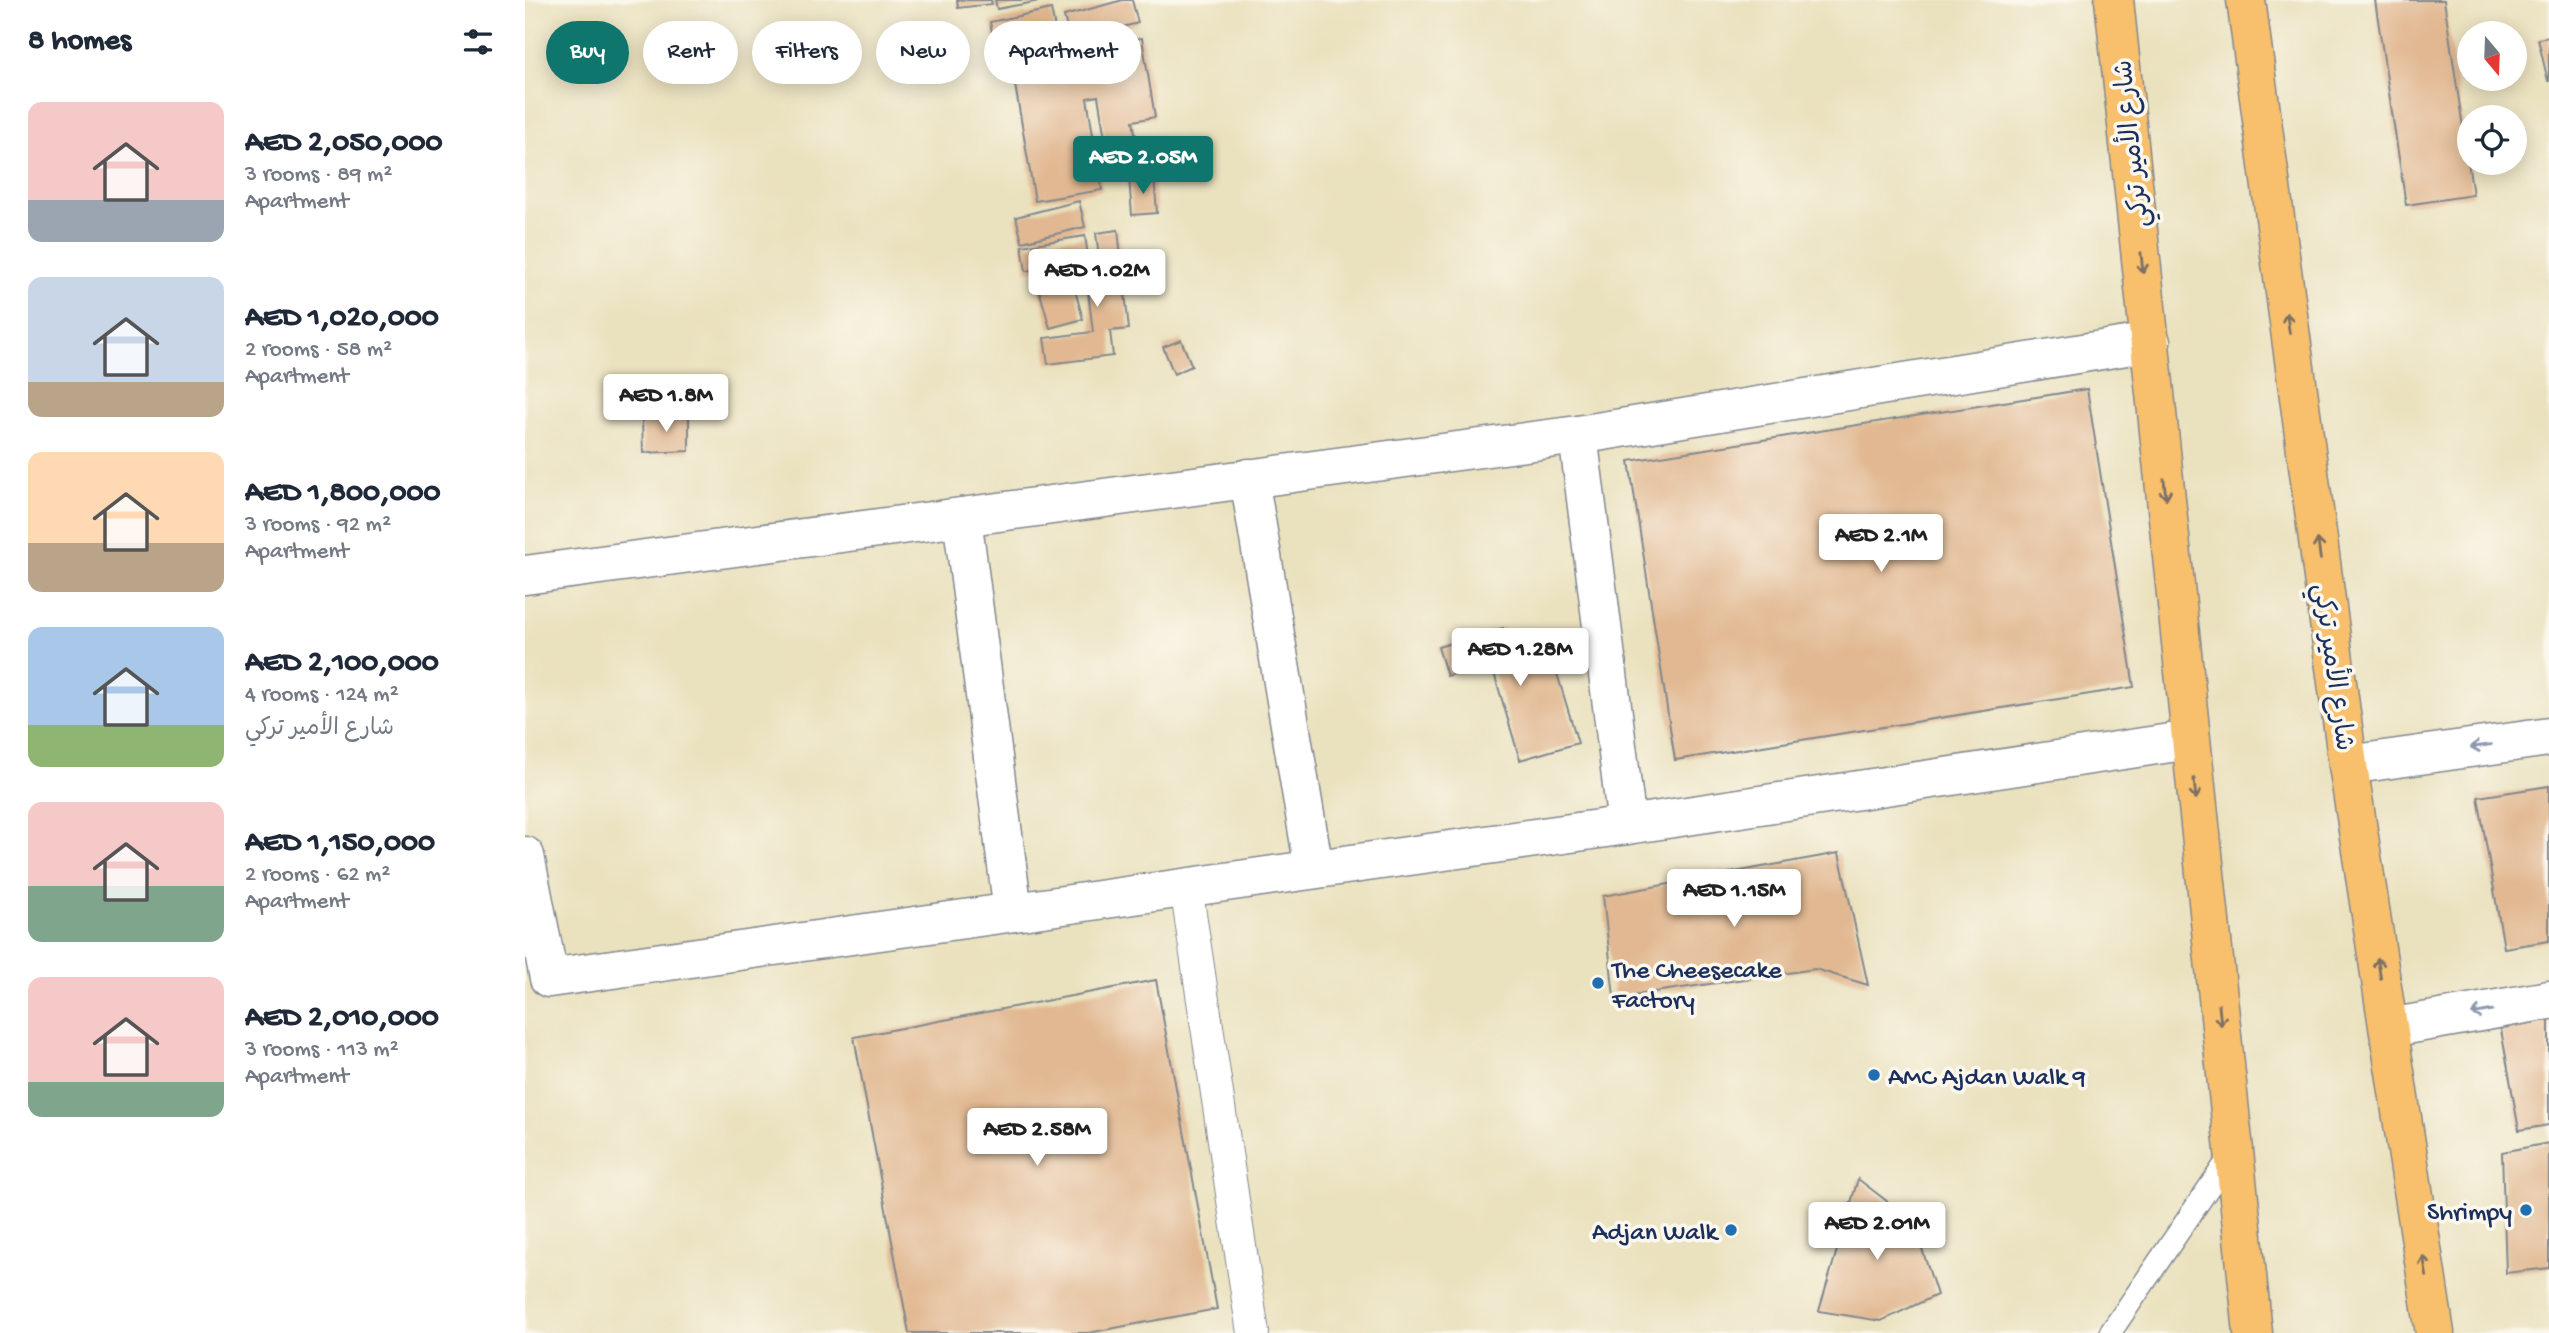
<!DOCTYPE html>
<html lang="en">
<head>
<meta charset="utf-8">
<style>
	:root { --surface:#fff; --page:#f2f2f3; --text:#1f2937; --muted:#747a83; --accent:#0f766e }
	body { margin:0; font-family:"Gochi Hand","Playpen Sans Arabic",sans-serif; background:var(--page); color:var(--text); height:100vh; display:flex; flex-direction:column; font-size:26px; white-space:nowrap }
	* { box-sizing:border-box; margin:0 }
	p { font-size:23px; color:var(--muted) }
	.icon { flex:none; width:38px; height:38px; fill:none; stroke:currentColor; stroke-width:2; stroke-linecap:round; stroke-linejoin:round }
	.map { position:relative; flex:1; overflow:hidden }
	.sheet { display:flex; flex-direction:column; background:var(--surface); width:525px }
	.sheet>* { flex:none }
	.hud { position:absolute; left:21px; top:21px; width:665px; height:63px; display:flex; gap:14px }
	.needle { width:46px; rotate:161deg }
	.controls { position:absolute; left:1932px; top:21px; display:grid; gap:14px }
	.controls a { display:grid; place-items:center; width:70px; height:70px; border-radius:50%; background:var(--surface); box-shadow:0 4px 18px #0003; font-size:35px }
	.price { position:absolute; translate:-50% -60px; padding:0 16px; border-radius:7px; background:#fff; color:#222; font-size:23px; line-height:46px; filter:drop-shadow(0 2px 4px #0008) }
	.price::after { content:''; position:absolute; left:50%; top:42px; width:21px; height:16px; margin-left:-10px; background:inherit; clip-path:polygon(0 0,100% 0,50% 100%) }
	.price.selected { background:var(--accent); color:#fff }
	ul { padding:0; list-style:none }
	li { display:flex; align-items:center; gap:21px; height:175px; padding:0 28px }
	li span { display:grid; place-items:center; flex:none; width:196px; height:140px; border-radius:14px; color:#555 }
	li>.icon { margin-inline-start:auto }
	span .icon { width:84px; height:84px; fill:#fffc; stroke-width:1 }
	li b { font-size:30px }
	h2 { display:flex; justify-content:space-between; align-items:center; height:84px; padding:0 28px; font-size:30px }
	.pill { padding:0 24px; border-radius:32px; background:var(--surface); box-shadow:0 4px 18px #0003; font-size:24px; line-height:63px }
	.pill.selected { background:var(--accent); color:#fff }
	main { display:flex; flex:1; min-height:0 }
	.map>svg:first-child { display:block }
	.building { fill:#e1b891 }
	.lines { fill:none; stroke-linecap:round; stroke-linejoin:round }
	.service-casing { stroke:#82888e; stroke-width:24 }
	.pedestrian-casing { stroke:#82888e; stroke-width:34 }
	.minor-casing { stroke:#82888e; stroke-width:41 }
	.primary-casing { stroke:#82888e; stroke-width:41 }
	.service { stroke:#fff; stroke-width:21 }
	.pedestrian { stroke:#fff; stroke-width:32 }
	.minor { stroke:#fff; stroke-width:38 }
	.primary { stroke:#f8bf6c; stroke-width:38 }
	.oneway { stroke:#7e7064 }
	.oneway2 { stroke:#8d97ae }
	.poi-dot { fill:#1f6fb2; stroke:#fbf7ec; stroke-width:2.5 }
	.labels { text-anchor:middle; stroke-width:7; stroke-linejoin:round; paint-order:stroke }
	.street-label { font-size:26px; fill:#1b2f5e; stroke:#fbf7ec }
	.poi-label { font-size:26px; fill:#1b2f5e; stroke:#fbf7ec; text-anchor:start }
</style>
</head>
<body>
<main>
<section class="sheet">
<h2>8 homes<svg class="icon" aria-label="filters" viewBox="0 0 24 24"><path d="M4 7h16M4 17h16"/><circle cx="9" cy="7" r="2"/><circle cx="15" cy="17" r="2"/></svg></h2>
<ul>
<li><span style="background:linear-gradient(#f6c9c9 70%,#9aa5b1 0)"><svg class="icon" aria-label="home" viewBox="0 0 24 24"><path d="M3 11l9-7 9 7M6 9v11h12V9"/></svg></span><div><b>AED 2,050,000</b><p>3 rooms · 89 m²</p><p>Apartment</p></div></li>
<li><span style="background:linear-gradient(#c9d6e8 75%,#b9a48a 0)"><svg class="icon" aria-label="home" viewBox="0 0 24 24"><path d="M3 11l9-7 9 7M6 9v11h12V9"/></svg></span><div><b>AED 1,020,000</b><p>2 rooms · 58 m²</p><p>Apartment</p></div></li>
<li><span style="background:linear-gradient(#ffd9b3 65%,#b9a48a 0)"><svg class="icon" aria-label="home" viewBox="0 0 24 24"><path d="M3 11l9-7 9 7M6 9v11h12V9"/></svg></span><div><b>AED 1,800,000</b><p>3 rooms · 92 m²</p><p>Apartment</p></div></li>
<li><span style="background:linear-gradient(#a9c7e8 70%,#8fb573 0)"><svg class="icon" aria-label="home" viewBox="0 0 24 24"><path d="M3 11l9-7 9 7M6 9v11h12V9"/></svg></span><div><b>AED 2,100,000</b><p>4 rooms · 124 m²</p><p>شارع الأمير تركي</p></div></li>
<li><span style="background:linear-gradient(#f6c9c9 60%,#7fa58c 0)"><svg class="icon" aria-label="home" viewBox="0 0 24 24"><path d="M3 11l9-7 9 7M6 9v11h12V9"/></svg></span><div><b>AED 1,150,000</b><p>2 rooms · 62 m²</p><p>Apartment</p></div></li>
<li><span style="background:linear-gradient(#f6c9c9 75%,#7fa58c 0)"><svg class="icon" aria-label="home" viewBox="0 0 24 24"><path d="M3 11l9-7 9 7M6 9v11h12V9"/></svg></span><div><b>AED 2,010,000</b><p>3 rooms · 113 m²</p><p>Apartment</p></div></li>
</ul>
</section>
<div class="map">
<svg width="2024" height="1333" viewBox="0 0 2024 1333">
	<rect width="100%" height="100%" fill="#fbf7ec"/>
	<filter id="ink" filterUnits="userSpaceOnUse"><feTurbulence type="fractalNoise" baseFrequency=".0143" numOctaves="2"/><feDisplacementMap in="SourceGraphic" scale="14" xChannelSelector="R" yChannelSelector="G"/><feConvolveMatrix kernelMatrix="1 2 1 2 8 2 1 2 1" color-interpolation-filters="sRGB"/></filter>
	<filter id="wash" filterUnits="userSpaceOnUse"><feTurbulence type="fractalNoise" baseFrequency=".00686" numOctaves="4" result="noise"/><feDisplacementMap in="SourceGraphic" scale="28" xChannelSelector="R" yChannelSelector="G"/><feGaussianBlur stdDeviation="1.57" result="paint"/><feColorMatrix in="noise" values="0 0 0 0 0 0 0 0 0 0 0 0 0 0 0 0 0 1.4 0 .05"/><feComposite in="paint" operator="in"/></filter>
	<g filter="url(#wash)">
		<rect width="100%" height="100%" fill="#eae1be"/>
		<g id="blocks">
			<g class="building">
				<polygon points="432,0 466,0 467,4 433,8"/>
				<polygon points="470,0 515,0 515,1 472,9"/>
				<polygon points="598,0 607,0 613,23 545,41 539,16"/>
				<polygon points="1850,0 1919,0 1948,195 1881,205"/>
				<polygon points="526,9 537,62 476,75 465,22"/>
				<polygon points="2024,37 2024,81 2023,81 2013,39"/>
				<polygon points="617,38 630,117 608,121 614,158 584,163 573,96 562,98 577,190 510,201 489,79 550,69 547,50"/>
				<polygon points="629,176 632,213 607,215 604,178"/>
				<polygon points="554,201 560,227 497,242 491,217"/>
				<polygon points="593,230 604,329 585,331 588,356 523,364 519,338 568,332 561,275 576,273 571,233"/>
				<polygon points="560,236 564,262 501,271 497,246"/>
				<polygon points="544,269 558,319 525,328 511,279"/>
				<polygon points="656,340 667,366 649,374 638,347"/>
				<polygon points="1562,389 1609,687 1150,760 1104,461"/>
				<polygon points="164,416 164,451 118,453 117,418"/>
				<polygon points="978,628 984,648 1021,637 1053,743 995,760 966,663 922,676 913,647"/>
				<polygon points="2024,786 2024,941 1979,948 1953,797"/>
				<polygon points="1314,853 1343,985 1290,969 1115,994 1090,1006 1078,896"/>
				<polygon points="631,980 692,1309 563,1333 384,1333 329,1037"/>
				<polygon points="2024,1015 2024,1125 1994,1130 1975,1024"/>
				<polygon points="2024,1143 2024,1268 1981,1273 1977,1152"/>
				<polygon points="1333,1179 1388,1221 1412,1295 1356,1321 1294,1311"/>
			</g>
		</g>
	</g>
	<g filter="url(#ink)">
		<use href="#blocks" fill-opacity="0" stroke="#82888e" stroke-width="2"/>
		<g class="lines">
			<g class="service-casing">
				<polyline id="service" points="1585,1333 1708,1152"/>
			</g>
			<g class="pedestrian-casing">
				<polyline id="pedestrian" points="661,887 728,1333"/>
			</g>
			<g class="minor-casing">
				<g id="minor">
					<polyline points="1053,435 1102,825"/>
					<polyline points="724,478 789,869"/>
					<polyline points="437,517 488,912"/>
					<polyline points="0,575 1053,435 1626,342"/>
					<polyline points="1823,765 2024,737"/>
					<polyline points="0,856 24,978 1102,825 1665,740"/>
					<polyline points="1864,1028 2024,1000"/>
				</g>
			</g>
			<g class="primary-casing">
				<g id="primary">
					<polyline points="1589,0 1728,1333"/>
					<polyline points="1721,0 1823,765 1910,1333"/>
				</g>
			</g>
			<use href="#service" class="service"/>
			<use href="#pedestrian" class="pedestrian"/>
			<use href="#minor" class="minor"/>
			<use href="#primary" class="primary"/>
		</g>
		<defs><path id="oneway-shaft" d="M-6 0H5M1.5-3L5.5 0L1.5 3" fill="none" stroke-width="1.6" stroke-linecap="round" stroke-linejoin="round" transform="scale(1.75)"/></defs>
		<g class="oneway">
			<use href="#oneway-shaft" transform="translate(1617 263) rotate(84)"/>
			<use href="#oneway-shaft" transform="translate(1763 323) rotate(-98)"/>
			<use href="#oneway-shaft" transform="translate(1640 489) rotate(84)"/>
			<use href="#oneway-shaft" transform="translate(1794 549) rotate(-98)"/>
			<use href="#oneway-shaft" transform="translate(1670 789) rotate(84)"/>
			<use href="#oneway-shaft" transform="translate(1854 968) rotate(-99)"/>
			<use href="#oneway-shaft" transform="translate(1695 1015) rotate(84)"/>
			<use href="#oneway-shaft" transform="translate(1900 1266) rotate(-99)"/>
		</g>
		<g class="oneway2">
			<use href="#oneway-shaft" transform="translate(1956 746) rotate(172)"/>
			<use href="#oneway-shaft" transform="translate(1957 1012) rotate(170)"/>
		</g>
	</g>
	<g class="poi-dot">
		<circle cx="1073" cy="983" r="7"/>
		<circle cx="1349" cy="1075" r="7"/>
		<circle cx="2001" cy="1210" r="7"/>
		<circle cx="1206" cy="1230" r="7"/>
	</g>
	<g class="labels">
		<g class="street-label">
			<text transform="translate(1605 144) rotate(-96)" y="9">شارع الأمير تركي</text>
			<text transform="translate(1810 667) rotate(82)" y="9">شارع الأمير تركي</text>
		</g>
		<g class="poi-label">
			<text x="1087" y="977">The Cheesecake<tspan x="1087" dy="30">Factory</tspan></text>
			<text x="1363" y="1084">AMC Ajdan Walk 9</text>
			<text x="1987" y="1219" text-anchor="end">Shrimpy</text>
			<text x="1192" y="1239" text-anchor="end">Adjan Walk</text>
		</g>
	</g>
</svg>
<div class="controls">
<a><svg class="needle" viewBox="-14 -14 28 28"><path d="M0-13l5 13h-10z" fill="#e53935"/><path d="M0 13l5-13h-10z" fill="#747a83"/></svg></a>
<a><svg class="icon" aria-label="locate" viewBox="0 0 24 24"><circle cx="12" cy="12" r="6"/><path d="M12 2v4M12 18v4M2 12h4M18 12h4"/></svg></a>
</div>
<b class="price selected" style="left:618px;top:196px">AED 2.05M</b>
<b class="price" style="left:572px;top:309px">AED 1.02M</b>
<b class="price" style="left:141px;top:434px">AED 1.8M</b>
<b class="price" style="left:1356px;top:574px">AED 2.1M</b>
<b class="price" style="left:995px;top:688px">AED 1.28M</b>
<b class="price" style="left:1209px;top:929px">AED 1.15M</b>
<b class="price" style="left:512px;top:1168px">AED 2.58M</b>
<b class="price" style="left:1352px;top:1262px">AED 2.01M</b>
<div class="hud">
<a class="pill selected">Buy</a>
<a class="pill">Rent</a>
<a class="pill">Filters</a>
<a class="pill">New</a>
<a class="pill">Apartment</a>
</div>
</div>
</main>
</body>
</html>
